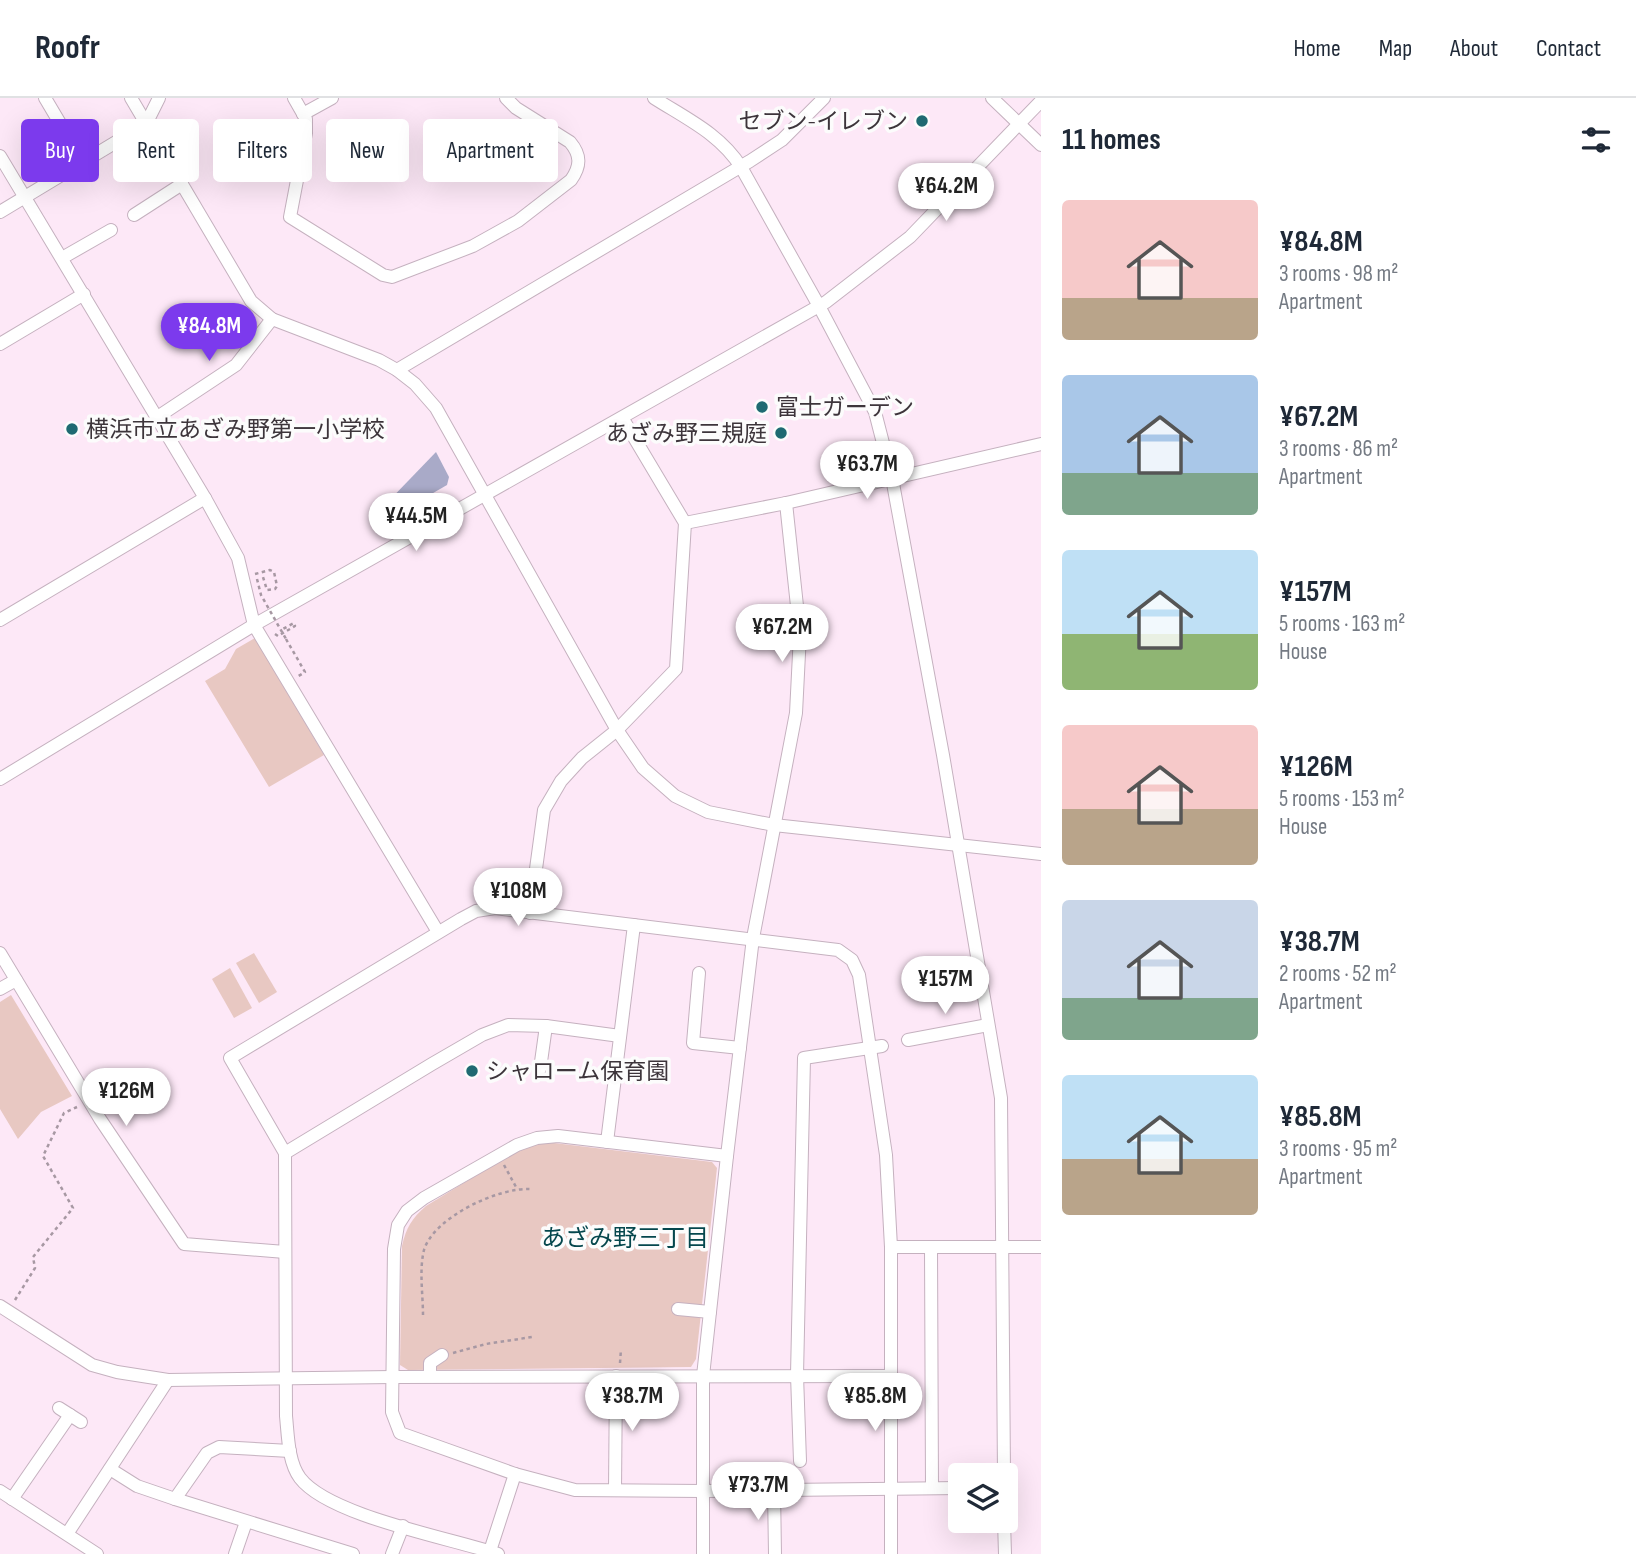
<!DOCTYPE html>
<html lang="en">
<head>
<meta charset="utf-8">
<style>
	:root { --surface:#fff; --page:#f2f2f3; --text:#1f2937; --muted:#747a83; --line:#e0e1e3; --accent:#7c3aed }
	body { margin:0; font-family:"Sofia Sans Condensed","Noto Sans JP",sans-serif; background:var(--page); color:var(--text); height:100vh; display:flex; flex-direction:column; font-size:26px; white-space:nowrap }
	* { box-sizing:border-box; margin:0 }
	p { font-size:23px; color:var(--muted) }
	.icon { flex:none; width:38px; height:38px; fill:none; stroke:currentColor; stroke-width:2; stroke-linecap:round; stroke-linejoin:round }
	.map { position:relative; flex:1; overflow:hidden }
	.details { display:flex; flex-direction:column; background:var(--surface); width:595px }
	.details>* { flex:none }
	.guide { position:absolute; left:21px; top:21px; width:665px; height:63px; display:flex; gap:14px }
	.buttons { position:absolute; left:948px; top:1365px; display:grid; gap:14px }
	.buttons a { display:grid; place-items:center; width:70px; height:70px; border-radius:7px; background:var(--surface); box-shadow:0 7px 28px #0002; font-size:35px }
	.price { position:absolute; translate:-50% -60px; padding:0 16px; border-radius:24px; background:#fff; color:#222; font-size:23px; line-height:46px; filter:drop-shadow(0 2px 4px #0008) }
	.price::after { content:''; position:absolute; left:50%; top:42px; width:21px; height:16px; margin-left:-10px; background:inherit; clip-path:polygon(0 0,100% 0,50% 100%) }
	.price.active { background:var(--accent); color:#fff }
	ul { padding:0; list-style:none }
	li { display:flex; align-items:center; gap:21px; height:175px; padding:0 21px }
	li span { display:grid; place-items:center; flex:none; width:196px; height:140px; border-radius:7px; color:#555 }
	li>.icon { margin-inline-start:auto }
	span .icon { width:84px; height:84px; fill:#fffc; stroke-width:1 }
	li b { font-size:30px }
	h2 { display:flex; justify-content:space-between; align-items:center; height:84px; padding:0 21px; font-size:30px }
	.pill { padding:0 24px; border-radius:7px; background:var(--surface); box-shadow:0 7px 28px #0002; font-size:24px; line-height:63px }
	.pill.active { background:var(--accent); color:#fff }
	header { display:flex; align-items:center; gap:42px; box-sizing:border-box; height:98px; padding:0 35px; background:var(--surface); border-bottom:2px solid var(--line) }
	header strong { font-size:33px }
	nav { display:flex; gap:38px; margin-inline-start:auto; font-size:24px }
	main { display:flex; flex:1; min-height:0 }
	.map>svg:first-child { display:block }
	.green { fill:#e8c8c2 }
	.water { fill:#a9aac8 }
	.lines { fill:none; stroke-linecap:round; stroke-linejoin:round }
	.minor-casing { stroke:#c5b1bf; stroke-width:14 }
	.path { stroke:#a798a3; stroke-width:2.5; stroke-dasharray:3.5 3.5; stroke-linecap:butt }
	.minor { stroke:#fff; stroke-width:12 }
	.path-bridge { stroke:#a798a3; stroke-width:2.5; stroke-dasharray:3.5 3.5; stroke-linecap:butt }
	.poi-dot { fill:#1f6a72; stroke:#fcfcfc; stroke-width:2.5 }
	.labels { text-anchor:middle; stroke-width:7; stroke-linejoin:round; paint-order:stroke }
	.poi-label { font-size:23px; fill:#3d353b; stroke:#fcfcfc; text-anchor:start }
	.neighbourhood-label { font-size:24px; fill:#05474d; stroke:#fcfcfc }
</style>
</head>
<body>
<header>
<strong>Roofr</strong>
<nav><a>Home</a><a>Map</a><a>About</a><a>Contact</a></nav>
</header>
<main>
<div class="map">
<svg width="1041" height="1456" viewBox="0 0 1041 1456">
	<rect width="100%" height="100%" fill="#fde8f7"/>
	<g class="green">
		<polygon points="255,540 324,657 269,689 205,583 225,571 236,551"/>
		<polygon points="254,855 277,894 259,905 236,865"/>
		<polygon points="230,870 252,910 234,920 212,881"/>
		<polygon points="11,897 72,998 41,1014 18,1041 0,1011 0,904"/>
		<path d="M554,1045l158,19 5,6 -21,191 -5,8 -283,3 -8,-5 2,-119c4,-18 10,-28 24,-40l90,-55 17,-7z"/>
	</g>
	<polygon class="water" points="436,354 449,379 447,387 388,421 382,410"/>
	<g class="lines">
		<g class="minor-casing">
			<g id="minor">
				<polyline points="45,0 83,64"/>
				<polyline points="131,0 251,203 272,221 379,262 397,272 415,286 436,310 617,632 643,670 675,698 708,714 774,727 1041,756"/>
				<path d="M294,0l12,21v14l-16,84 93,58 9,2 81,-31 45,-25 53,-41c10,-14 10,-25 -1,-38l-54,-34 -10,-10"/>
				<path d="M654,0c33,21 66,36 87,69l78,139 56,106 17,66 51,277 58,343 3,377"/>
				<polyline points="992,0 1041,47"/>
				<polyline points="303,16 332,0"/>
				<polyline points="0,58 205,400 238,460 254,527 438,834"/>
				<polyline points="0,114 146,26 159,0"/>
				<polyline points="134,117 182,86"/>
				<polyline points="62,160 111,132"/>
				<polyline points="0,246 84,196"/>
				<polyline points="397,272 750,63 782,42 824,0"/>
				<polyline points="156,320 236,267 272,221"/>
				<polyline points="685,425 786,405 1041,346"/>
				<polyline points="0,522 205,400"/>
				<polyline points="0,681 254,527 826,204 910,139 1041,3"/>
				<polyline points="530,815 544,712 561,683 582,660 617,632 676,571 685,425 623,321"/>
				<polyline points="0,855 100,1021 184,1146 285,1154"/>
				<polyline points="699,875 693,945 740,950"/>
				<polyline points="0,891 16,882"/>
				<polyline points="908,942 988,927"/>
				<polyline points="540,971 546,928"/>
				<polyline points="607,1044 634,827"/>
				<polyline points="285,1055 432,966 482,937 508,927 546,928 620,938"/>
				<polyline points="727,1058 558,1038 537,1040 517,1047 424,1100 407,1113 398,1127 394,1151 392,1314 400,1335 515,1376 575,1392 703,1393 961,1390"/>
				<polyline points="891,1149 1041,1149"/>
				<polyline points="931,1149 932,1390"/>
				<polyline points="0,1208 92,1267 117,1274 168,1282 393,1279 891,1278"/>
				<polyline points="678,1211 710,1214"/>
				<polyline points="430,1278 430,1265 442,1257"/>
				<polyline points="59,1310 81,1324"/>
				<polyline points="800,1363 797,1277 804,960 882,948"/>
				<polyline points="110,1371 137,1388 175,1401 353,1456"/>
				<polyline points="615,1392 616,1278"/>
				<polyline points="774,1392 775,1456"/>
				<polyline points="0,1393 97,1456"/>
				<polyline points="12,1401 70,1317"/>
				<polyline points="175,1401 207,1355 219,1349 290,1353"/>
				<polyline points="1004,1423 1005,1456"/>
				<polyline points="67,1436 168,1282"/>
				<polyline points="490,1453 515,1376"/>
				<polyline points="235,1456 246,1424"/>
				<polyline points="392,1456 403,1428"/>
				<path d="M498,1456c-48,-16 -169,-38 -198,-76 -12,-16 -12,-43 -14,-62l-1,-263 -55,-95 231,-139 15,-8 19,-3 343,42 14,10 7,15 27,180 5,92v307"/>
				<polyline points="703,1456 703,1278 727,1058 753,840 796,615 800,536 786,405"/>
			</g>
		</g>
		<g class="path">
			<polyline points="255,476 270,472 274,474 277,488 275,491 267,492 263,479"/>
			<polyline points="275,536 278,538 295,528 294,525 281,532"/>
			<polyline points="286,541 305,574 297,579"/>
			<polyline points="504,1067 516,1089"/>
			<polyline points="15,1202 35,1170 33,1159 73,1110 43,1058 64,1015 77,1009"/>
			<path d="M423,1217c0,-20 -4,-45 1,-65 10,-33 75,-63 107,-61"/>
			<polyline points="453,1255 486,1246 532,1239"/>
			<polyline points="620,1265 621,1251"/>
		</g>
		<use href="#minor" class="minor"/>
		<polyline class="path-bridge" points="257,481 261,497 286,541"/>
	</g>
	<g class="poi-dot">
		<circle cx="922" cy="23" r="7"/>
		<circle cx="762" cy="309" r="7"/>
		<circle cx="72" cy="331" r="7"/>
		<circle cx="781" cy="335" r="7"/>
		<circle cx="472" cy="973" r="7"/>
	</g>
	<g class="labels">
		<g class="poi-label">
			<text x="908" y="31" text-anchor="end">セブン-イレブン</text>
			<text x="776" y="317">富士ガーデン</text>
			<text x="86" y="339">横浜市立あざみ野第一小学校</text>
			<text x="767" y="343" text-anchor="end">あざみ野三規庭</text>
			<text x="486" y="981">シャローム保育園</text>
		</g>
		<g class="neighbourhood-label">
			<text x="625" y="1148">あざみ野三丁目</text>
		</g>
	</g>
</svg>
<div class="buttons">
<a><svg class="icon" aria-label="layers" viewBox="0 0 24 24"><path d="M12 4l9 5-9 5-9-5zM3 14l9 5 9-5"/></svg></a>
</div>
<b class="price" style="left:946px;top:125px">¥64.2M</b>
<b class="price active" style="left:209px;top:265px">¥84.8M</b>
<b class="price" style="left:867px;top:403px">¥63.7M</b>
<b class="price" style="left:416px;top:455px">¥44.5M</b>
<b class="price" style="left:782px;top:566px">¥67.2M</b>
<b class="price" style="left:518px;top:830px">¥108M</b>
<b class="price" style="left:945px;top:918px">¥157M</b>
<b class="price" style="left:126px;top:1030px">¥126M</b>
<b class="price" style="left:632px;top:1335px">¥38.7M</b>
<b class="price" style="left:875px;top:1335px">¥85.8M</b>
<b class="price" style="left:758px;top:1424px">¥73.7M</b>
<div class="guide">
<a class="pill active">Buy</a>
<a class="pill">Rent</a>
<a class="pill">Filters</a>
<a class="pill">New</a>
<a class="pill">Apartment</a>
</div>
</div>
<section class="details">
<h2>11 homes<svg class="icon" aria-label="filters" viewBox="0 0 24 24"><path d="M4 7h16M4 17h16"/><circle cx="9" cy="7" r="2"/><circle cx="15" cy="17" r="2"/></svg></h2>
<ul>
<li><span style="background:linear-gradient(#f6c9c9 70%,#b9a48a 0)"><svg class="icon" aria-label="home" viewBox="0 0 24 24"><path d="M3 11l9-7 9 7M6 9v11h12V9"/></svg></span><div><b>¥84.8M</b><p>3 rooms · 98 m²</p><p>Apartment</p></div></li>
<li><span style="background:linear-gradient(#a9c7e8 70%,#7fa58c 0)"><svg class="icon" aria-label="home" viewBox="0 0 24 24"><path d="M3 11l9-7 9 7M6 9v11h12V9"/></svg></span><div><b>¥67.2M</b><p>3 rooms · 86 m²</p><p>Apartment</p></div></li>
<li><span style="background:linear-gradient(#bfe0f5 60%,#8fb573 0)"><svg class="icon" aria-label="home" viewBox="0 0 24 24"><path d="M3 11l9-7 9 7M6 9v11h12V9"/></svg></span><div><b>¥157M</b><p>5 rooms · 163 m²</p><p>House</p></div></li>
<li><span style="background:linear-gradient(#f6c9c9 60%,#b9a48a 0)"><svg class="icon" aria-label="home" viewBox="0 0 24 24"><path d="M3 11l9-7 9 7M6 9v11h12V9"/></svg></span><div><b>¥126M</b><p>5 rooms · 153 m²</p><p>House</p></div></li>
<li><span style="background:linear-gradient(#c9d6e8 70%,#7fa58c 0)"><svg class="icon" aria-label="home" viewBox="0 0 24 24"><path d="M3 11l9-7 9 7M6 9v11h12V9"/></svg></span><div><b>¥38.7M</b><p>2 rooms · 52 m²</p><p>Apartment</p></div></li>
<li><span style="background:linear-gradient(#bfe0f5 60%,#b9a48a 0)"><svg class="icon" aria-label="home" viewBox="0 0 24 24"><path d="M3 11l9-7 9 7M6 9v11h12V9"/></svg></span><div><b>¥85.8M</b><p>3 rooms · 95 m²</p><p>Apartment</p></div></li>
</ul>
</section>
</main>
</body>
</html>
